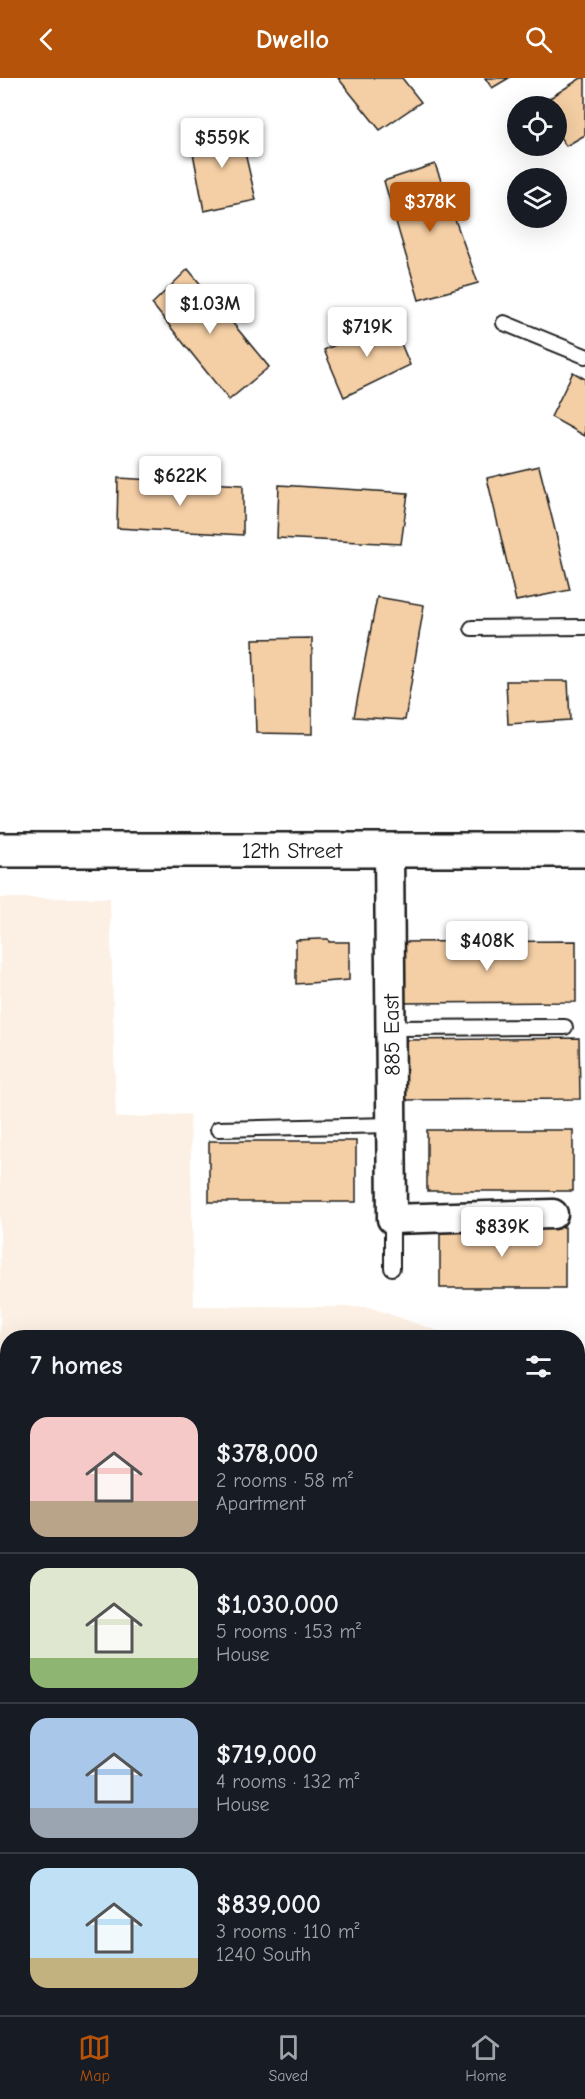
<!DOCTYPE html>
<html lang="en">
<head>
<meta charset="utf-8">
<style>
	:root { --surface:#171b24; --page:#242831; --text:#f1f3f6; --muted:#9ea1a6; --line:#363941; --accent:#b45309 }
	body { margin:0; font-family:"Comic Neue",sans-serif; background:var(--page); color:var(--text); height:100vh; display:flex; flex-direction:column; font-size:22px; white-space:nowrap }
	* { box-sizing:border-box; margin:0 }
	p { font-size:20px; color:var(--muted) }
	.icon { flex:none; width:33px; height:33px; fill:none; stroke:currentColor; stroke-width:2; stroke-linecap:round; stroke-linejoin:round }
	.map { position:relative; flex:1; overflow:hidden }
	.panel { position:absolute; left:0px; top:1252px; width:585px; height:686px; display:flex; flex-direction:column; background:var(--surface); border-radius:24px 24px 0 0; box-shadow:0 6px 24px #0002 }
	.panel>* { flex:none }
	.tools { position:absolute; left:507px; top:18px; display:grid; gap:12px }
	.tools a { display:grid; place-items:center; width:60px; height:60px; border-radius:50%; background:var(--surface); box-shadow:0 6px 24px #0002; font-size:30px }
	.price { position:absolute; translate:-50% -51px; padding:0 14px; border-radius:6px; background:#fff; color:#222; font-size:20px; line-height:39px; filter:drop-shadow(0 2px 3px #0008) }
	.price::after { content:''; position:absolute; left:50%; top:36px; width:18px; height:14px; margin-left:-9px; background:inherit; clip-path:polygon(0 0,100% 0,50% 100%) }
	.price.current { background:var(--accent); color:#fff }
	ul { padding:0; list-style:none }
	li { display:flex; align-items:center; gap:18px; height:150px; padding:0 30px }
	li+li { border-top:2px solid var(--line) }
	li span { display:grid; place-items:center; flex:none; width:168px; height:120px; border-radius:18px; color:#555 }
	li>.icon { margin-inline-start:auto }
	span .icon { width:72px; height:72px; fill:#fffc; stroke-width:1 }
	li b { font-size:26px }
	h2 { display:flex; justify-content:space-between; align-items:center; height:72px; padding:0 30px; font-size:26px }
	header { display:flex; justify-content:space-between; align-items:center; height:78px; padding:0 30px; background:var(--accent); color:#fff; font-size:27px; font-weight:600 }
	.menu { display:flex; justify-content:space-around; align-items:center; height:84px; border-top:2px solid var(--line); background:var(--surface); font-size:16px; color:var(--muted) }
	.menu a { display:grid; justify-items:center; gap:3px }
	.menu .current { color:var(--accent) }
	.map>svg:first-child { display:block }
	.built { fill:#fcf0e4 }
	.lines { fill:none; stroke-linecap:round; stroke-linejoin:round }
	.stream { stroke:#5a8094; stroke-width:8 }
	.building { fill:#f4cea4; stroke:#1c1c1c; stroke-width:1.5 }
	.service-casing { stroke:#1c1c1c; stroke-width:18 }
	.minor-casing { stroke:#1c1c1c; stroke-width:33 }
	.primary-casing { stroke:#1c1c1c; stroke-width:38 }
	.path { stroke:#1c1c1c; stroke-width:4; stroke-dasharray:1.5 4.5; stroke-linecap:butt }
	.service { stroke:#fff; stroke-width:14 }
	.minor { stroke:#fff; stroke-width:28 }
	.primary { stroke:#fff; stroke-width:33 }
	.labels { text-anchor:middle; stroke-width:5; stroke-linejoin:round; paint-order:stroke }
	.street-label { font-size:22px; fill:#1c1c1c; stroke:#fff }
</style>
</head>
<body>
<header><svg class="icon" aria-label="back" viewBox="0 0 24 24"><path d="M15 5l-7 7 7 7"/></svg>Dwello<svg class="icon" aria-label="search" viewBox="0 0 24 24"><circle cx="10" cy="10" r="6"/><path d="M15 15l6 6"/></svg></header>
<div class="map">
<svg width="585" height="1937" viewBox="0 0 585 1937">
	<rect width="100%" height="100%" fill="#fff"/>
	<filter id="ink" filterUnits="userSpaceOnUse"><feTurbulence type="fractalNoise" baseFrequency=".0167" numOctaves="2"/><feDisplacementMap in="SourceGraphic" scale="12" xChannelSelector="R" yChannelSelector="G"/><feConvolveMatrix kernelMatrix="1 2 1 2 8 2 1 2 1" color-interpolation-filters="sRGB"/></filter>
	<g filter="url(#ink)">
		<g class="built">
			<polygon points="0,820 110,820 116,1040 190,1036 194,1228 369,1229 458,1260 8,1260 8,1930 370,1930 369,1937 0,1937"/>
			<polygon points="578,1306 585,1309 585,1833 578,1833"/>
		</g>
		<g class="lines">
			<polyline class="stream" points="578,1861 585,1862"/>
		</g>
		<g class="building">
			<polygon points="338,0 402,0 421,24 380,52"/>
			<polygon points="485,0 509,0 492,10"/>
			<polygon points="581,0 585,0 585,57 566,68 556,53 556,28 539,27"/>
			<polygon points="239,49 256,122 204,133 190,59"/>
			<polygon points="435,86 478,205 419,222 384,103"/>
			<polygon points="188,191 269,289 229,322 152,226"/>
			<polygon points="391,242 410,287 344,319 324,272"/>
			<polygon points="573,294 585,301 585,358 551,339"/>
			<polygon points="539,388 570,512 516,523 487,400"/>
			<polygon points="118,400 243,407 243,457 117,450"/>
			<polygon points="279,407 408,415 401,466 277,460"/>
			<polygon points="377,519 424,527 405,642 354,639"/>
			<polygon points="312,560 312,656 256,655 253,561"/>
			<polygon points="506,603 568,603 570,642 508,646"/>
			<polygon points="319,861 328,861 329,864 349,864 349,902 296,906 296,862"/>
			<polygon points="576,863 576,924 399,925 398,864"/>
			<polygon points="579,960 580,1021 402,1022 402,962"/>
			<rect x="427" y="1052" width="146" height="61"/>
			<rect x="209" y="1063" width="147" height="61"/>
			<rect x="440" y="1149" width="125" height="61"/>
			<polygon points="8,1622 8,1664 0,1664 0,1623"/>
		</g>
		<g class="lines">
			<g class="service-casing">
				<g id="service">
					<polyline points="504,245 585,278"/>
					<polyline points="472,550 585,549"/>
					<polyline points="391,950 565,949"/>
					<polyline points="218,1051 392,1047"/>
					<polyline points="392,1141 392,1190"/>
				</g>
			</g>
			<g class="minor-casing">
				<polyline id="minor" points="389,772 392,1141 553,1136"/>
			</g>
			<g class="primary-casing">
				<polyline id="primary" points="0,772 585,772"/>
			</g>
			<g class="path">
				<polyline points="61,1258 62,1260"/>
				<polyline points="366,1937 366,1930"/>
			</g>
			<use href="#service" class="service"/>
			<use href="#minor" class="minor"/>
			<use href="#primary" class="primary"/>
		</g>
	</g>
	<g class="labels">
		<g class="street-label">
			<text x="292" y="780">12th Street</text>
			<text transform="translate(391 957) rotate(-91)" y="8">885 East</text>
		</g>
	</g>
</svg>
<div class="tools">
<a><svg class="icon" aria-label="locate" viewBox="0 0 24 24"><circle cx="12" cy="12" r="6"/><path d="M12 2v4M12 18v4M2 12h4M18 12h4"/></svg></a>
<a><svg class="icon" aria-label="layers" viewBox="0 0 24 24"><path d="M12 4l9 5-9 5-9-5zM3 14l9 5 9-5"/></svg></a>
</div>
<b class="price" style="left:222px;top:91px">$559K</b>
<b class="price current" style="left:430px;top:155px">$378K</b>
<b class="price" style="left:210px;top:257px">$1.03M</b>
<b class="price" style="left:367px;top:280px">$719K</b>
<b class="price" style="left:180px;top:429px">$622K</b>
<b class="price" style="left:487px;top:894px">$408K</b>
<b class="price" style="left:502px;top:1180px">$839K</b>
<section class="panel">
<h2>7 homes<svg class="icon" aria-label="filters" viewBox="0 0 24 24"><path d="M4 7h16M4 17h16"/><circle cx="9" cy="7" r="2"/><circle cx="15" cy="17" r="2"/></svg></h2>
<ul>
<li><span style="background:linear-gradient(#f6c9c9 70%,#b9a48a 0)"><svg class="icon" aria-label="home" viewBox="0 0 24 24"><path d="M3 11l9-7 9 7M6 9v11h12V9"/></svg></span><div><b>$378,000</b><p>2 rooms · 58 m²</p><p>Apartment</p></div></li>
<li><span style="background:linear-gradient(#dfe7d0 75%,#8fb573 0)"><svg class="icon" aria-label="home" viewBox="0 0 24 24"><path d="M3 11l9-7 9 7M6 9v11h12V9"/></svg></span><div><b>$1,030,000</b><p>5 rooms · 153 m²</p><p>House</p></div></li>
<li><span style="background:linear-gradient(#a9c7e8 75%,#9aa5b1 0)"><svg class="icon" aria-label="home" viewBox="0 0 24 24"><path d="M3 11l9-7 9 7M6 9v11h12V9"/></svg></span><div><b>$719,000</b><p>4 rooms · 132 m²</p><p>House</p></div></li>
<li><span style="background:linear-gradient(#bfe0f5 75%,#c2b280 0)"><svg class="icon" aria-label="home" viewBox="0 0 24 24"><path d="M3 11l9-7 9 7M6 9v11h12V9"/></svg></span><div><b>$839,000</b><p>3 rooms · 110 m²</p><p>1240 South</p></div></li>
</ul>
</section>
</div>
<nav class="menu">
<a class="current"><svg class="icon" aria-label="map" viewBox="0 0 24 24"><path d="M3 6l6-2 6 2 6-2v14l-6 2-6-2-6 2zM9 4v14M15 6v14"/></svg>Map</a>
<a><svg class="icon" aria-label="saved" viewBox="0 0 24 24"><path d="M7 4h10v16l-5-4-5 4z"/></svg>Saved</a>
<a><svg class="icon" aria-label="home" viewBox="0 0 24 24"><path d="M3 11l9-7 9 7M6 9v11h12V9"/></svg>Home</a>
</nav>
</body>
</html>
